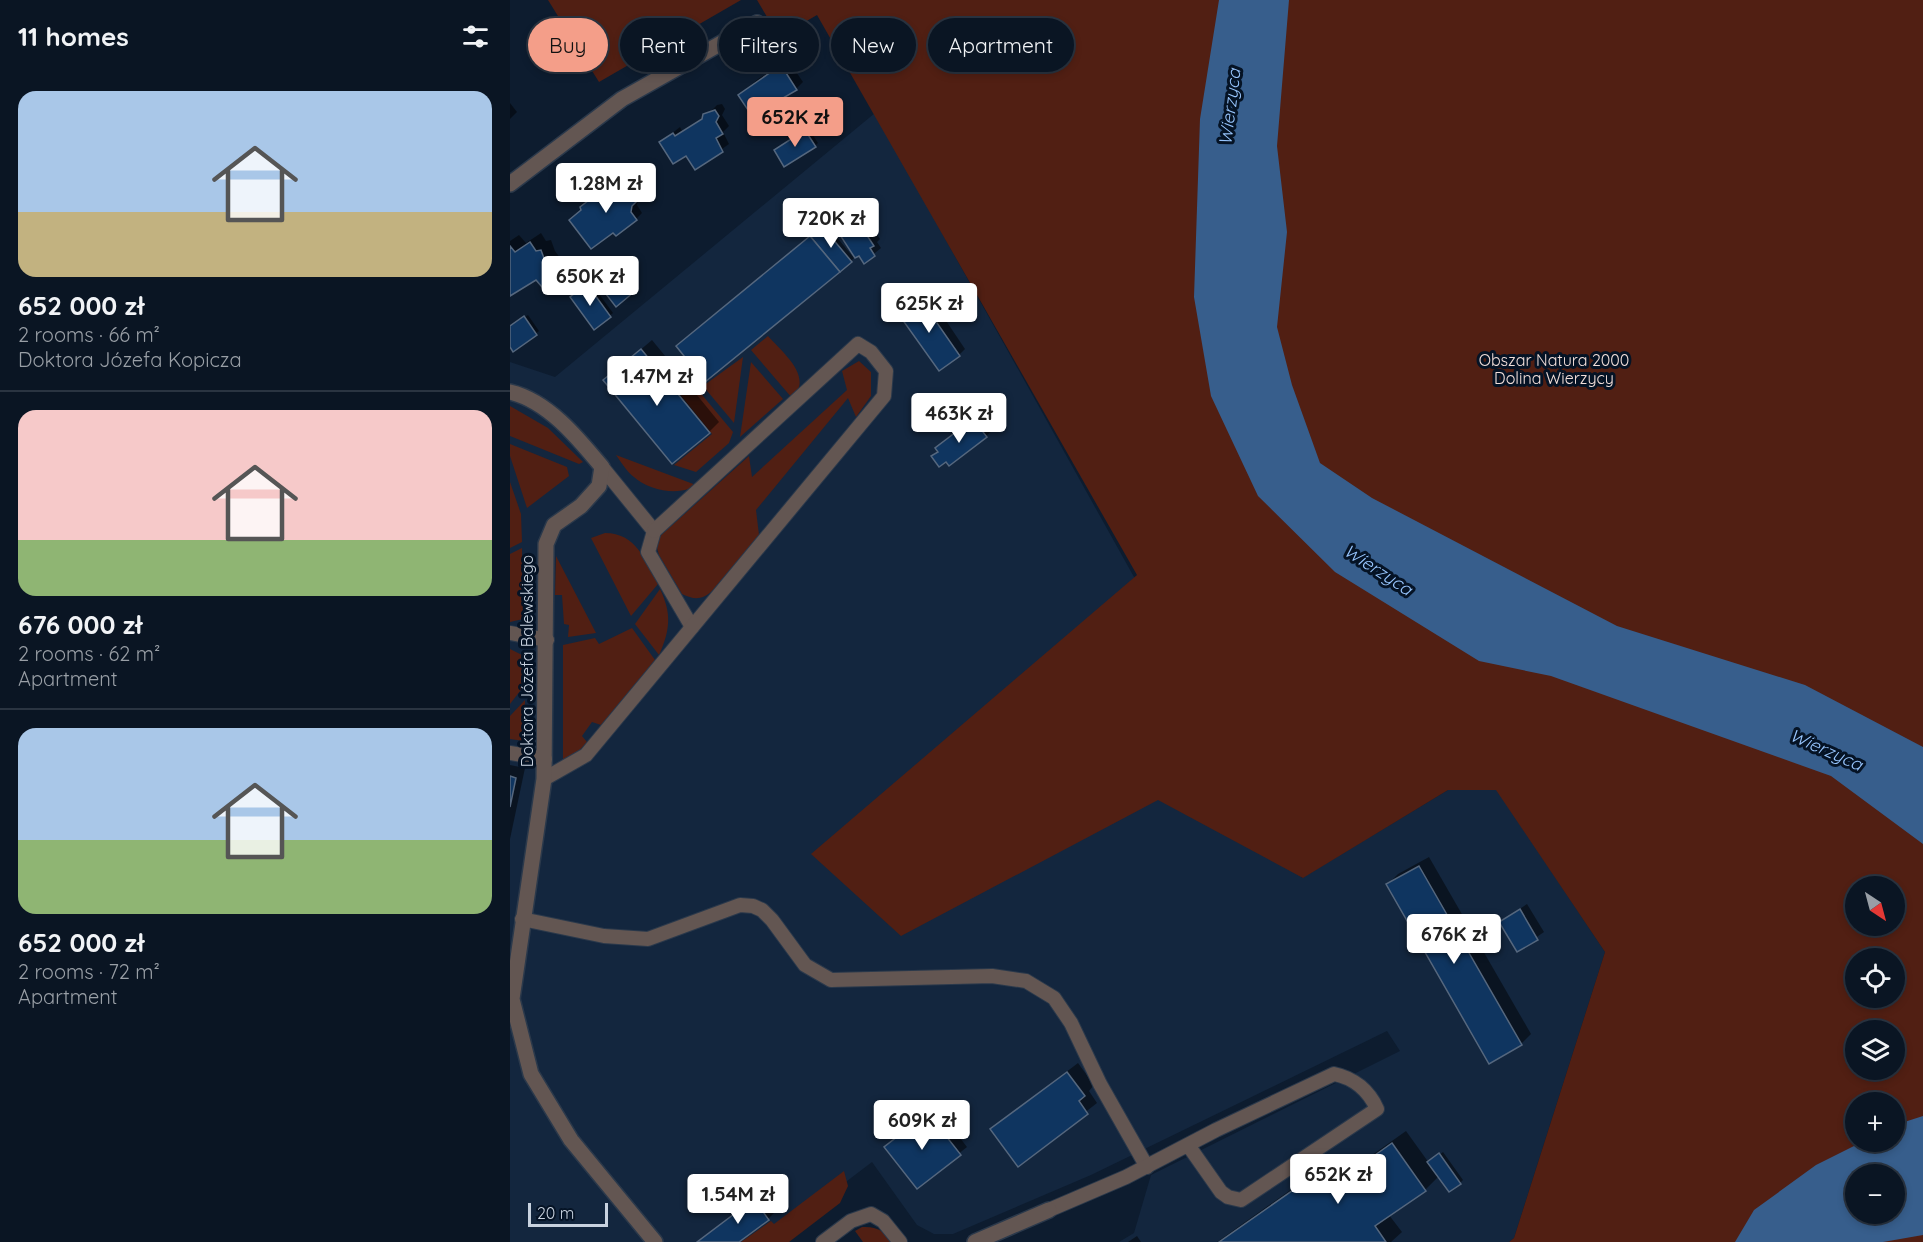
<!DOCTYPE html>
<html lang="en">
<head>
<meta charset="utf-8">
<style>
	:root { --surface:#0a1523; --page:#182230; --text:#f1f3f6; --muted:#999fa6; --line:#2a3441; --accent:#f49e89 }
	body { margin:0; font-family:Quicksand,sans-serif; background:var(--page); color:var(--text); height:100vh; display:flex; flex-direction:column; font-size:22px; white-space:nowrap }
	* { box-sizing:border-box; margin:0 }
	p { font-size:20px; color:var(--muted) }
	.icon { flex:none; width:33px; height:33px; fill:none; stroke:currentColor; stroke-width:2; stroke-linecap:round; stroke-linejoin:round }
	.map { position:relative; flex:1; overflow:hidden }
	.side { display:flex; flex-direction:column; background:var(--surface); width:510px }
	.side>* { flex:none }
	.top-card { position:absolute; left:18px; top:18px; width:570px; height:54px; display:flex; gap:12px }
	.needle { width:39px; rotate:144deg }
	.fabs { position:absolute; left:1335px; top:876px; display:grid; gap:12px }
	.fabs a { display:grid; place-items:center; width:60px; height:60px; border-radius:50%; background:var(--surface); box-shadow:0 3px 9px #0003,0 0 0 2px var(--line); font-size:30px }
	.scale { position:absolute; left:18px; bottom:15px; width:80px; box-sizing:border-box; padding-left:6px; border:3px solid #c8d2df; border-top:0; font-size:16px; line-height:21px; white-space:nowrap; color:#c8d2df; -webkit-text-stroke:4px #051325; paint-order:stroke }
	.price { position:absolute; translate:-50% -51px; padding:0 14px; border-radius:6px; background:#fff; color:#222; font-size:20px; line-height:39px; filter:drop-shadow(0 2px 3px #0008) }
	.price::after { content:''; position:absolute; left:50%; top:36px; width:18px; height:14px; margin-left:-9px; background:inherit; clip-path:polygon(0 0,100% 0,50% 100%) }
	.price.active { background:var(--accent); color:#111 }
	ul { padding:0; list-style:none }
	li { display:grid; align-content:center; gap:12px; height:318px; padding:0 18px }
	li+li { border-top:2px solid var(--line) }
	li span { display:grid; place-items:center; height:186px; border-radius:18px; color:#555 }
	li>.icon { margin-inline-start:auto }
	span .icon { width:108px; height:108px; fill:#fffc; stroke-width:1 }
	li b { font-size:26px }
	h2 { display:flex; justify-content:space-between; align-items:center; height:72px; padding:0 18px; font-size:26px }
	.chip { padding:0 21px; border-radius:27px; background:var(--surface); box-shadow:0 3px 9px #0003,0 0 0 2px var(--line); font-size:21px; line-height:54px }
	.chip.active { background:var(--accent); color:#111 }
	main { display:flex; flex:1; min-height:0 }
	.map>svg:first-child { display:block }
	.built { fill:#13263e }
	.green { fill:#511f13; fill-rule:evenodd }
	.water { fill:#375e8c; fill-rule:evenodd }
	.shadow { fill:#0007 }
	.building { fill:#0f3560; stroke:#55677e; stroke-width:1.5 }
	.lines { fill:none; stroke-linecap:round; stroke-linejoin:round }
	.lane-casing { stroke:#2b394b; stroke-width:16 }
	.street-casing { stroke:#2b394b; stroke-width:18 }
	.lane { stroke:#635652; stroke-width:14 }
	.street { stroke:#635652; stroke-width:15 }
	.labels { text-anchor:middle; stroke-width:6; stroke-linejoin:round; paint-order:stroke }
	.park-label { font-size:16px; fill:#f3dfda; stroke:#051325 }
	.street-label { font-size:16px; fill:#c8d2df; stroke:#051325 }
	.water-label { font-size:18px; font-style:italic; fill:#97c5fd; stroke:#051325 }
</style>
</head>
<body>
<main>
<section class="side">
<h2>11 homes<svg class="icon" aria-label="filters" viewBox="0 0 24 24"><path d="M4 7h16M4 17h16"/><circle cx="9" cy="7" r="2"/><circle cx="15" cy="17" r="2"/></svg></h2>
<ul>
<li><span style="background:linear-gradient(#a9c7e8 65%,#c2b280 0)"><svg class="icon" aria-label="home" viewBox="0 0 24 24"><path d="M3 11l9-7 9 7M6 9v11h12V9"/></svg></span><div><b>652 000 zł</b><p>2 rooms · 66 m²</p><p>Doktora Józefa Kopicza</p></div></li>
<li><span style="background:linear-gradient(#f6c9c9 70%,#8fb573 0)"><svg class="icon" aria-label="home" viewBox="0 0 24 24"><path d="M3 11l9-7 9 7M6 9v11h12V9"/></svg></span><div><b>676 000 zł</b><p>2 rooms · 62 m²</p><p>Apartment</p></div></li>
<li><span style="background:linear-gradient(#a9c7e8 60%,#8fb573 0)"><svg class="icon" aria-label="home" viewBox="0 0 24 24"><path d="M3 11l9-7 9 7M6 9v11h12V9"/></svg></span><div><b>652 000 zł</b><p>2 rooms · 72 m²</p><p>Apartment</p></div></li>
</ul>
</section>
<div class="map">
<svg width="1413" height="1242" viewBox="0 0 1413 1242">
	<rect width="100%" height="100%" fill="#0d1c2f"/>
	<polygon class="built" points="365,113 792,878 938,790 987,790 1095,952 1004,1238 999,1242 609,1242 624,1233 641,1175 890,1051 877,1031 581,1175 443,1234 424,1234 407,1225 362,1162 257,1242 0,1242 0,362 45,377"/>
	<g class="green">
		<polygon points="38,0 231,0 89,82"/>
		<path d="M247,0h1166v1242h-414l5,-4 91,-286 -109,-162h-48l-145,88 -145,-78 -257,136 -90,-82 326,-279 -320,-560 -38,22zM1346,886h38v40h-38zM1346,958h38v40h-38zM1346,1030h38v40h-38zM1346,1102h38v40h-38zM1346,1174h38v40h-38z"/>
		<path d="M258,336c15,17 46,41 24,62l-41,-48z"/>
		<polygon points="233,357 224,423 193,386"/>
		<path d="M349,361l12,11v24l-15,21 -8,-19 -92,112 3,25 -47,56c-10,9 -18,9 -30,3l-23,-39 -2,-7 3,-12 89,-80 3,21 95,-87 -5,-19z"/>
		<polygon points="241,362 273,399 230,437"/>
		<polygon points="178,378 223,432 219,443 186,472 164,465 202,434 164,387"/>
		<polygon points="0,406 38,428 73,462 69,464 0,436"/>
		<polygon points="0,444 57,467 59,476 17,508 0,456"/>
		<path d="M106,455l80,30c-16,12 -48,5 -62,-8 -7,-5 -13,-15 -18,-22z"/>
		<polygon points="0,482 11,514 12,542 0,548"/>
		<path d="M95,533c31,0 40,27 53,51l-27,32 -40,-78z"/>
		<polygon points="12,548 13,619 0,622 0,554"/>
		<polygon points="46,556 86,633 58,637 59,625 54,624 52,595 45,595"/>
		<path d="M150,589c12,25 10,41 -1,66l-24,-31z"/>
		<polygon points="122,628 145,660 91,725 82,722 72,736 77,742 59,762 53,759 53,645 85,638 89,644"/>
		<polygon points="0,649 14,656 14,686 0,704"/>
		<polygon points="15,700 14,741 0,739 0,716"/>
		<polygon points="334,1171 338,1186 330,1203 279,1242 231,1242 261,1221 264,1224"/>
		<path d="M352,1227c15,-1 22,4 31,15h-30l-8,-11z"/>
	</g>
	<g class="water">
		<polygon points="709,0 779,0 767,146 777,232 767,327 782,385 810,463 862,498 1107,626 1295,685 1413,747 1413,844 1321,776 1041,676 969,661 825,572 748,496 701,396 684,297 690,119"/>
		<path d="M1413,1116v119l-40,7h-148l19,-32 62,-45 46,-23h32l1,-17zM1346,1174h38v40h-38z"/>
	</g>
	<g class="shadow">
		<polygon points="278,60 293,82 286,89 230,95 248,79"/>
		<polygon points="0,103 7,112 0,119"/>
		<polygon points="212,104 215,109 212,115 219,126 213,132 219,144 185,168 177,154 151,142 170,127 172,131 198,114 207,105"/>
		<polygon points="299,129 308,143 305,146 269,148"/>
		<polygon points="117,172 132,188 133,193 128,199 127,205 132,213 126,219 73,210 78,201"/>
		<polygon points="344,200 370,239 367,242 371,248 354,262 321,218"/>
		<polygon points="316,224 344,258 341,261 168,346"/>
		<polygon points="31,233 36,241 41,240 45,251 56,266 32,285 27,277 14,288 12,285 0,295 0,241 9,235 16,243"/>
		<polygon points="104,260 126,288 123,291 87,273"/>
		<polygon points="81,283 103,313 84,328 64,294"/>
		<polygon points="416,291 455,349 449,355 389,312"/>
		<polygon points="18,315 29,331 4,350 0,345 0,327"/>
		<polygon points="142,340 209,422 199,432 95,380"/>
		<polygon points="471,414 483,430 476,436 436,460 423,457 433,441"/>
		<polygon points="0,765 15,768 0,839"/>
		<polygon points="919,857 1021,1034 1011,1044 878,884 888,874"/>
		<polygon points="1017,904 1034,932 1008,950 990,922"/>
		<polygon points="568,1063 584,1085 579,1091 587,1103 508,1165 482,1129"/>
		<polygon points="426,1107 457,1147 407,1187 383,1141"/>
		<polygon points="896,1131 919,1163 933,1152 953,1180 950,1183 929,1176 915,1190 879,1215 892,1232 881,1242 707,1242 830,1155 841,1170"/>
		<polygon points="252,1194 265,1212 258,1219 227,1242 187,1242"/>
		<polygon points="627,1236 631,1242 618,1242"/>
	</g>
	<g class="building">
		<polygon points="271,65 287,90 242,116 228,95"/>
		<polygon points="205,110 209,116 206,122 213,134 206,138 213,152 185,170 176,156 163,164 149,142 163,133 165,136 192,119 193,114"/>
		<polygon points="295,130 306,147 274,167 264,150"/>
		<polygon points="109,177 126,195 127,201 122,206 121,212 127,220 106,236 103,233 81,249 59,220 71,210 70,207"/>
		<polygon points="337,205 364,246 360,248 365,256 354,264 349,256 345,258 319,218"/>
		<polygon points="312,226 342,262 330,272 300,236"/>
		<polygon points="300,236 330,272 195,382 166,346"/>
		<polygon points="20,242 26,251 31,250 35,261 47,277 32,287 26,280 0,296 0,246 5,252"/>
		<polygon points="100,262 124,292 106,307 82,276"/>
		<polygon points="77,284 101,317 84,330 60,297"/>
		<polygon points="409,297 450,356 429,371 387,312"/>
		<polygon points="14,316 27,335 3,352 0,347 0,326"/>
		<polygon points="131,349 200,433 162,464 93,380"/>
		<polygon points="463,419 477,437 439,466 436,462 429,467 421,456 428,452 425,448"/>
		<polygon points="0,776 6,778 0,807"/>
		<polygon points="909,866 1012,1045 979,1064 876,884"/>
		<polygon points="1010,909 1028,940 1007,952 989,922"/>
		<polygon points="557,1072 575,1096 569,1101 578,1114 508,1167 480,1129"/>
		<polygon points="418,1113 451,1155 407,1189 374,1147"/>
		<polygon points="882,1143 916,1191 865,1226 876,1242 709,1242 816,1167 827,1182"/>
		<polygon points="929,1153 951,1184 939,1192 917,1162"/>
		<polygon points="244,1199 259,1220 229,1242 187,1242"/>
	</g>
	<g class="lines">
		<g class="lane-casing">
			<g id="lane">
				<polyline points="92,467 144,531 138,552 182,627"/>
				<polyline points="0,633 37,640"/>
				<polyline points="0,753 35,759"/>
				<polyline points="34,779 76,755 374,396 376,371 361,352 348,344 144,531"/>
				<polyline points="12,919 94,936 138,939 230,905 243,906 252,910 262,920 295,965 321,980 482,976 516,981 544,998 561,1023 590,1084 637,1167"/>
				<path d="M539,1210l77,-33 90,-47 118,-56c20,4 35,17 43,35l-136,91 -13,-3 -7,-5 -33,-47"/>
				<polyline points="313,1242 341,1221 361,1214 373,1221 390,1242"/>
			</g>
		</g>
		<g class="street-casing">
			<g id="street">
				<polyline points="0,184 112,99 247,23"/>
				<path d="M0,392c38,9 68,46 92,75l-3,19 -18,20 -27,19 -8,19 -2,235 -32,220 19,75 40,66 84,102"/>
				<polyline points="465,1242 539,1210"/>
			</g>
		</g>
		<use href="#lane" class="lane"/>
		<use href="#street" class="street"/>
	</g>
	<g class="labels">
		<g class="park-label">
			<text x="1044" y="366">Obszar Natura 2000<tspan x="1044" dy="18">Dolina Wierzycy</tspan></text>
		</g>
		<g class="street-label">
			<text transform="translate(17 661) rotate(-90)" y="6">Doktora Józefa Balewskiego</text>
		</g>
		<g class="water-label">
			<text transform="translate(720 107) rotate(-83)" y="6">Wierzyca</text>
			<text transform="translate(868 570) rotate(33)" y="6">Wierzyca</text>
			<text transform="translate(1316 750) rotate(24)" y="6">Wierzyca</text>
		</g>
	</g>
</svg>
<div class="fabs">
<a><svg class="needle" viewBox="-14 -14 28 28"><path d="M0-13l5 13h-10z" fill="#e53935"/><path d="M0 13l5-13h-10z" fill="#999fa6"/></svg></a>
<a><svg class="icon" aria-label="locate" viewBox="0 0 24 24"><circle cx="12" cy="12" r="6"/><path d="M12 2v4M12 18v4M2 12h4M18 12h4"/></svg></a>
<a><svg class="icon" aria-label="layers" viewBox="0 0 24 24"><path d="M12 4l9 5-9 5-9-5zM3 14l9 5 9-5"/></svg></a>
<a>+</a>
<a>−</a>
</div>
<div class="scale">20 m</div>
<b class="price active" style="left:285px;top:148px">652K zł</b>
<b class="price" style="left:96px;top:214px">1.28M zł</b>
<b class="price" style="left:321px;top:249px">720K zł</b>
<b class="price" style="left:80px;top:307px">650K zł</b>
<b class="price" style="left:419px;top:334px">625K zł</b>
<b class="price" style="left:147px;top:407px">1.47M zł</b>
<b class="price" style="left:449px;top:444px">463K zł</b>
<b class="price" style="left:944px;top:965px">676K zł</b>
<b class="price" style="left:412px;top:1151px">609K zł</b>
<b class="price" style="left:828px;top:1205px">652K zł</b>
<b class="price" style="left:228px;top:1225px">1.54M zł</b>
<div class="top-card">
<a class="chip active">Buy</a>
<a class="chip">Rent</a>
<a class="chip">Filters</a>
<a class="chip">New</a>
<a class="chip">Apartment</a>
</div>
</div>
</main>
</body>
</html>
